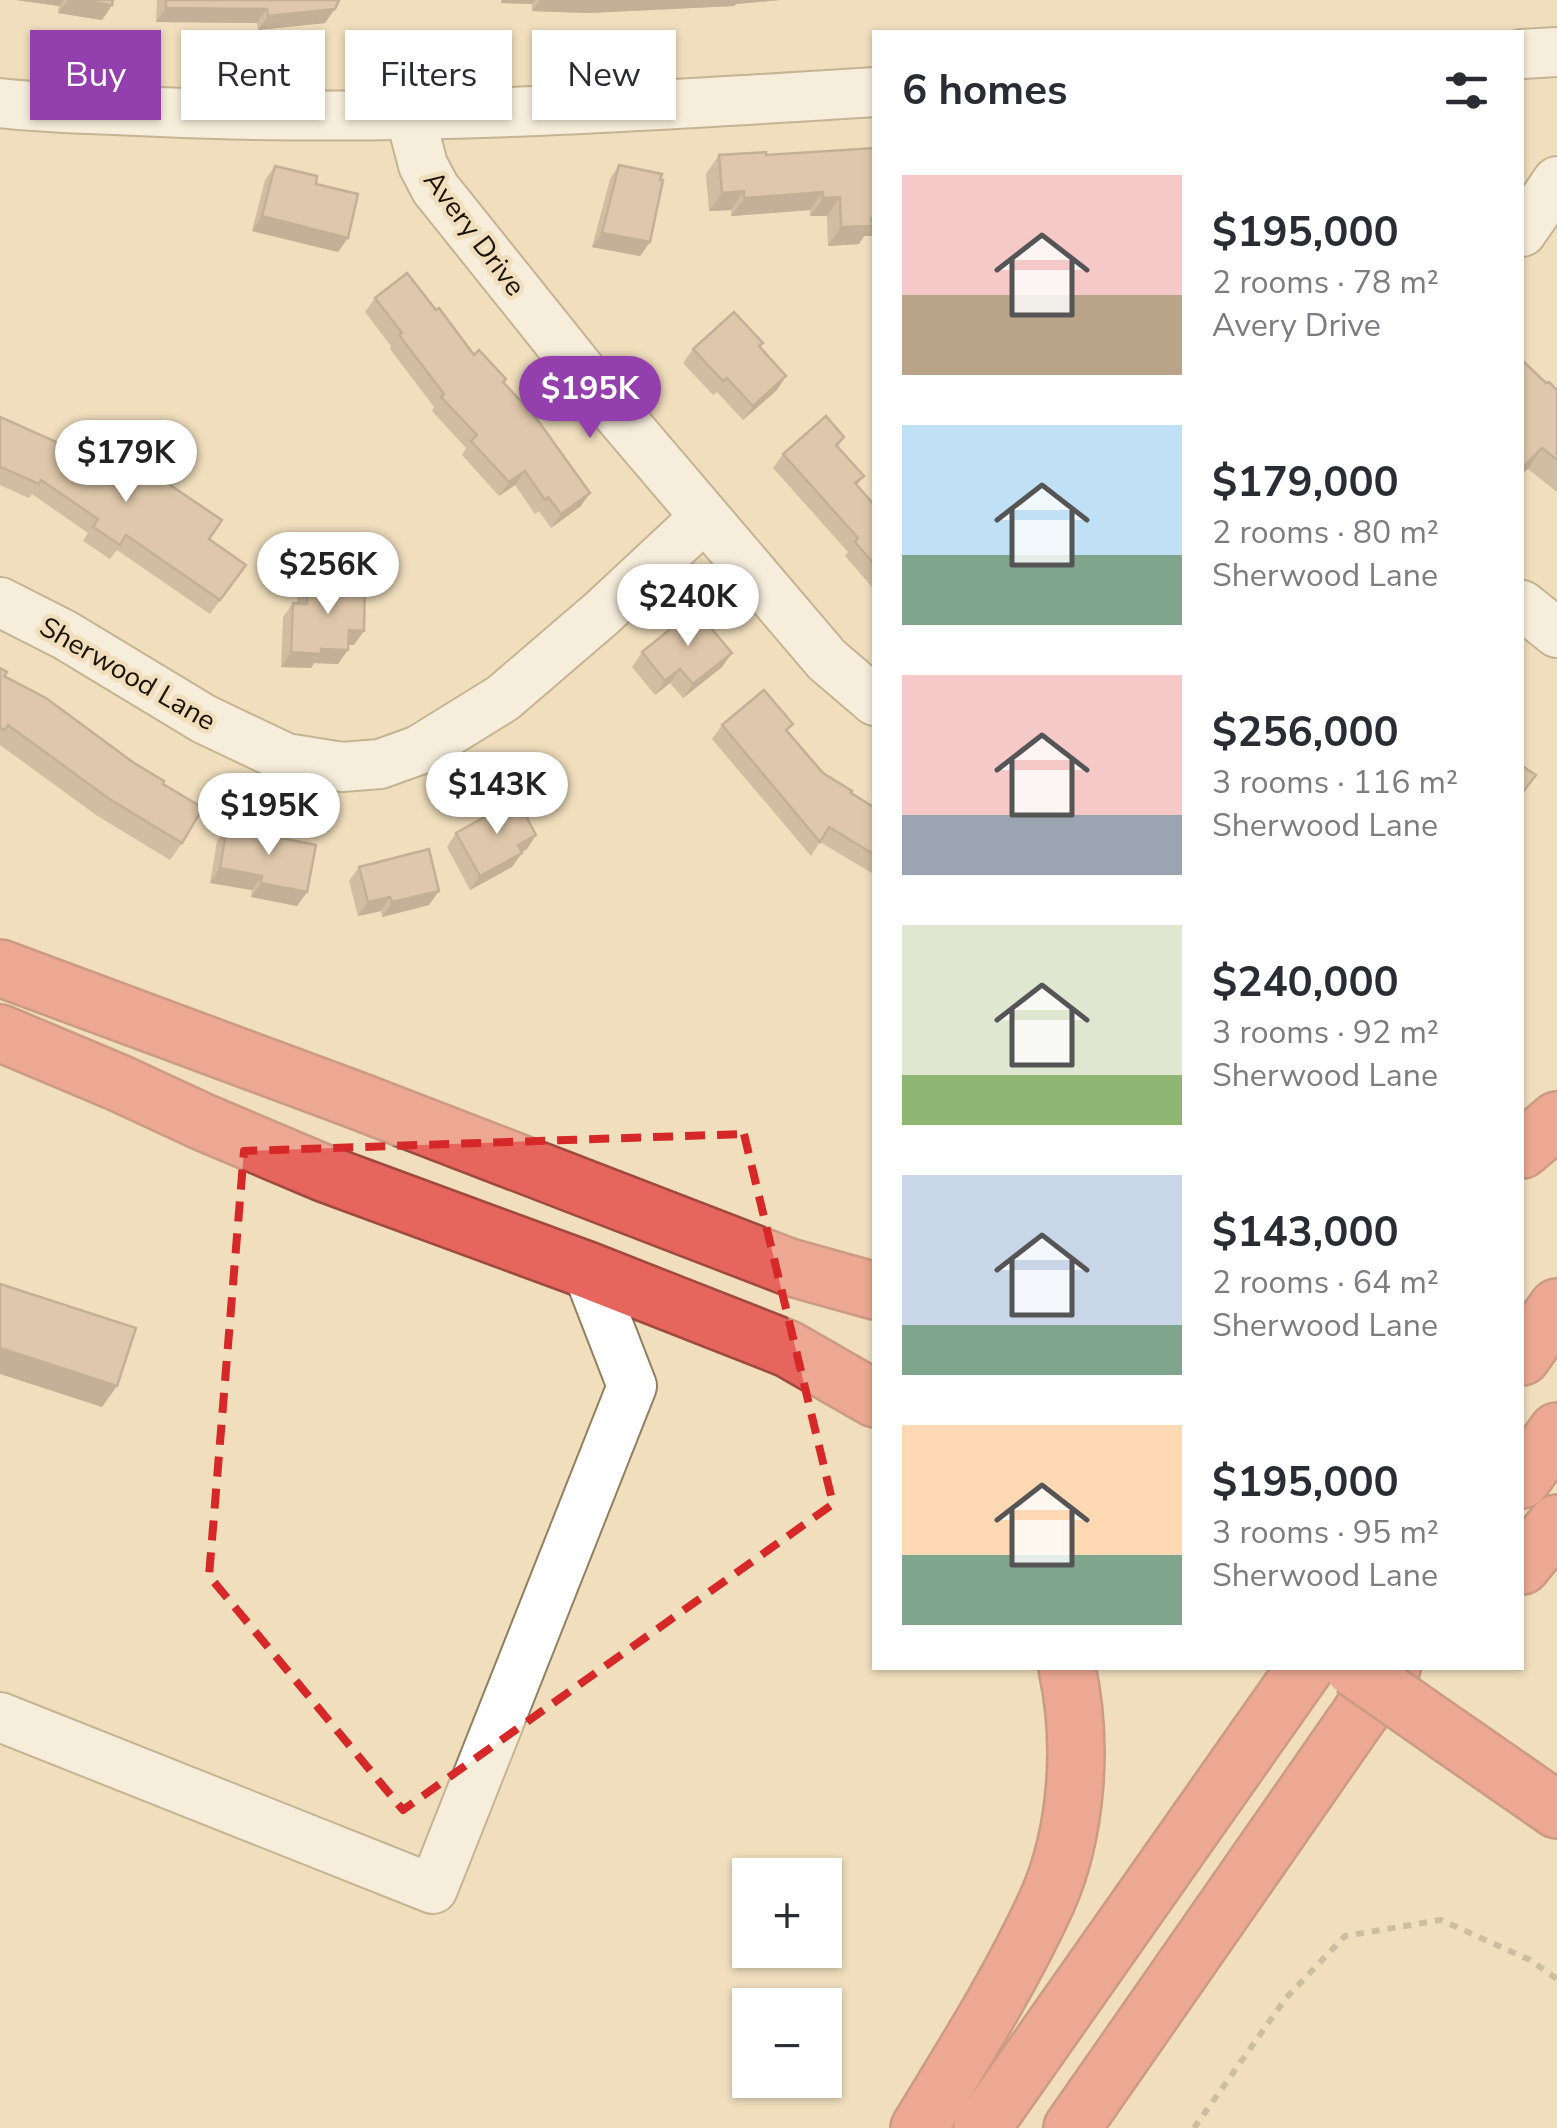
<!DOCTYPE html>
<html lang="en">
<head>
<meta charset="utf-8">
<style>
	:root { --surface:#fff; --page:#f7f7f7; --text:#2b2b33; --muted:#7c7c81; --accent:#933fad }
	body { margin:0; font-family:"Nunito Sans",sans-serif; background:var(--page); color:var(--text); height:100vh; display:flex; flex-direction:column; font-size:38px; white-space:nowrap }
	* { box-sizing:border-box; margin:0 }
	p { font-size:32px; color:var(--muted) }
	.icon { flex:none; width:55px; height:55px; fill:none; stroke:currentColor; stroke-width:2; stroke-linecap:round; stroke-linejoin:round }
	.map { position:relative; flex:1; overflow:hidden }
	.details { position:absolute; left:872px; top:30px; width:652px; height:1640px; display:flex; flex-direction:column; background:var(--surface); border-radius:0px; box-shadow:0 2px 8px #0004 }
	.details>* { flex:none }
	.banner { position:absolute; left:30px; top:30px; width:692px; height:90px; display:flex; gap:20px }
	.tools { position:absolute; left:732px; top:1858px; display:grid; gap:20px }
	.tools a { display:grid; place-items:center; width:110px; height:110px; border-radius:0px; background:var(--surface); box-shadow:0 2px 8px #0004; font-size:50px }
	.price { position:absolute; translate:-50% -85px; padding:0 22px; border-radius:35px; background:#fff; color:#222; font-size:32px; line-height:65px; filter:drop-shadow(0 2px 5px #0008) }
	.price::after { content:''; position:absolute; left:50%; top:60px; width:30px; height:22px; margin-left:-15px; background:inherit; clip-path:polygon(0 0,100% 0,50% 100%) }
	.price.active { background:var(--accent); color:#fff }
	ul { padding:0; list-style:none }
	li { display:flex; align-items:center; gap:30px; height:250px; padding:0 30px }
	li span { display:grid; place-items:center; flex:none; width:280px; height:200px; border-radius:0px; color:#555 }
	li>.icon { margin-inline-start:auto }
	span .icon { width:120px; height:120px; fill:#fffc; stroke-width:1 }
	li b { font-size:42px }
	h2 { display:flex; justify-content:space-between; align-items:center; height:120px; padding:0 30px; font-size:42px }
	.pill { padding:0 35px; border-radius:0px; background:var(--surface); box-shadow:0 2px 8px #0004; font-size:35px; line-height:90px }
	.pill.active { background:var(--accent); color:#fff }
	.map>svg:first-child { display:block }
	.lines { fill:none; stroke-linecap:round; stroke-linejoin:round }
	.minor-casing { stroke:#918061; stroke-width:52 }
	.highway-casing { stroke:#9f493f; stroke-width:60 }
	.path { stroke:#a5977d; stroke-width:6; stroke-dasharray:8 8; stroke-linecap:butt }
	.minor { stroke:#fff; stroke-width:48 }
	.highway { stroke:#e6665d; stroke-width:55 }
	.highway-bridge-casing { stroke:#9f493f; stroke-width:60; stroke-linecap:butt }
	.highway-bridge { stroke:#e6665d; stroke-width:55 }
	.wall { fill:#ac947e }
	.shaded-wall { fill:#8c7866 }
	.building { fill:#c8ac92; stroke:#8c7866; stroke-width:2.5 }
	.marked { fill:none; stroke:#d62828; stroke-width:8; stroke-dasharray:20 12; stroke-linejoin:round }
	.labels { text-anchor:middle; stroke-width:9; stroke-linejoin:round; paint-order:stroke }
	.street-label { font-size:28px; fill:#1a1307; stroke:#f0debd }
</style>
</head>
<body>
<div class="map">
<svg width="1557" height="2128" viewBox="0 0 1557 2128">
	<rect width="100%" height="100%" fill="#f0debd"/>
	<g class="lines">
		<g class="minor-casing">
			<g id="minor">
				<polyline points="1522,54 1557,52"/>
				<path d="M0,103c53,6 106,6 160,9 238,11 477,-5 715,-20"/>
				<polyline points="410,115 423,165 435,188 592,384 827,660 875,701"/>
				<polyline points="1522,232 1557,181"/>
				<polyline points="0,602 65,635 204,719 286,758 342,767 380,764 419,750 503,698 602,613 705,517"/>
				<polyline points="1522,605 1557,633"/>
				<polyline points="0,1717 433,1889 632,1386 587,1270"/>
			</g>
		</g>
		<g class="highway-casing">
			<g id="highway">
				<polyline points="0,968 353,1099 789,1267 875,1291"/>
				<polyline points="0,1033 119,1083 203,1122 326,1174 587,1270 788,1349 875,1399"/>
				<polyline points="1522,1150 1557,1120"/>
				<polyline points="1522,1357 1557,1307"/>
				<polyline points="1522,1480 1557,1431"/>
				<polyline points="1522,1566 1557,1523"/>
				<polyline points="1449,1735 1557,1810"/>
				<path d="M919,2128c45,-74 92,-148 128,-227 31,-70 36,-160 20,-233"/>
				<polyline points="982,2128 1305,1668"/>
				<polyline points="1072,2128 1392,1668"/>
			</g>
		</g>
		<polyline class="path" points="1194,2128 1286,1998 1345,1936 1441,1920 1530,1960 1557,1979"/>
		<use href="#minor" class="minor"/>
		<use href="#highway" class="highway"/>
		<g class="highway-bridge-casing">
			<polyline id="highway-bridge" points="1353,1668 1449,1735"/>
		</g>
		<use href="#highway-bridge" class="highway-bridge"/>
	</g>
	<g class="wall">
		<polygon points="16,0 113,0 112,5 102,20 58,13 59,6"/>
		<polygon points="157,0 339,0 325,23 258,30 257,23 156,22"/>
		<polygon points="501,0 780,0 736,4 734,6 588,13 532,11 532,4 501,3"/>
		<polygon points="875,148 875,236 864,236 859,244 828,246 827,216 810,216 810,210 731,216 731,210 709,211 706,174 719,155 766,155"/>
		<polygon points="619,165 650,242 640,256 592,247 610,179"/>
		<polygon points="275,166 316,184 338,252 252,231 265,180"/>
		<polygon points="375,298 436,310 474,355 506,379 504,382 581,506 551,528 539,511 535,514 515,485 499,496 462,455 466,448 432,411 434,407 390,349 391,346 365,312"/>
		<polygon points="760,347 777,390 743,420 717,392 713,395 683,363 693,349"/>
		<polygon points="1522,360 1546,383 1557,390 1557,492 1528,469 1522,474"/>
		<polygon points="0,417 209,539 246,565 210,614 117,550 110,559 83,541 88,533 32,494 29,498 0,485"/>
		<polygon points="844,437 838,447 864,476 857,485 875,506 875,585 872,587 845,556 848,552 773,468 783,454"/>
		<polygon points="326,580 354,645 348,645 338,664 314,663 311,668 281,667 283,617 293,603 297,603 297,599 307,585 322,586"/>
		<polygon points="642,652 722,667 683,698 670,683 655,695 632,667"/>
		<polygon points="0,668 4,676 163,784 182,843 170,860 96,815 0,745"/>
		<polygon points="722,725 787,731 823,773 875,808 875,875 820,842 811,856 712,739"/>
		<polygon points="227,827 272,837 307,892 297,906 251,897 252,890 210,883 217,841"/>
		<polygon points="456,833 536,835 527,849 522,852 512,867 470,890 447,847"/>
		<polygon points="359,867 429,905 382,917 381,911 358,916 349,881"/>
	</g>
	<g class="shaded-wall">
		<polygon points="16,0 64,0 59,6"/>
		<polygon points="68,0 74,0 112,5 102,20 58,13"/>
		<polygon points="503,0 535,0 532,4 501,3"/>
		<polygon points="540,0 780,0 736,4 734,6 588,13 532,11"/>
		<polygon points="166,8 267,9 257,23 156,22"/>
		<polygon points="335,9 325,23 258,30 268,16"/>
		<polygon points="744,191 731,210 709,211 722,193"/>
		<polygon points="823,192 810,210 731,216 744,198"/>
		<polygon points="840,197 827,216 810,216 823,198"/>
		<polygon points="262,216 348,238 338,252 252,231"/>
		<polygon points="871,218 875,218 875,236 864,236 859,244 828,246 841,227"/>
		<polygon points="602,233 650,242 640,256 592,247"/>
		<polygon points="786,376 777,390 743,420 753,406"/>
		<polygon points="1542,448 1528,469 1522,474 1523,467"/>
		<polygon points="525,471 515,485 499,496 509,482"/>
		<polygon points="590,493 581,506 551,528 561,514"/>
		<polygon points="349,630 364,631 354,645 339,644"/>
		<polygon points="321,649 348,650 338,664 314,663 311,668 281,667 291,652"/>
		<polygon points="732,653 722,667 683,698 693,684"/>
		<polygon points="680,669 670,683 655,695 665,681"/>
		<polygon points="536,835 527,849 508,859 518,845"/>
		<polygon points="522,853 512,867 470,890 480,876"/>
		<polygon points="220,868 262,876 252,890 210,883"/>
		<polygon points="261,883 307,892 297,906 251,897"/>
		<polygon points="439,891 429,905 382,917 392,902"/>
		<polygon points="390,897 381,911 358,916 368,902"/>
		<polygon points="0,1348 117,1386 102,1407 0,1374"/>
	</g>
	<g class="building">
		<polygon points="74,0 113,0 112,5"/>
		<polygon points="166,0 339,0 335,9 268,16 267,9 166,8"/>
		<polygon points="875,148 875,218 871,218 872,226 841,227 840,197 823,198 823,192 744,198 744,191 722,193 719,155 766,152 766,155"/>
		<polygon points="619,165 662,174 660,180 663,180 650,242 602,233"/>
		<polygon points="275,166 317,176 316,184 358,194 348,238 262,216"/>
		<polygon points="407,273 436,310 439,308 474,355 479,350 506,379 503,382 534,415 590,493 561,514 548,497 545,500 525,471 509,482 471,441 477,435 441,397 444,394 399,335 402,333 375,298"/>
		<polygon points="734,312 763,343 759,346 786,376 753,406 727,378 723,381 693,349"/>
		<polygon points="1522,360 1546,383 1549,382 1557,390 1557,460 1542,448 1523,467"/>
		<polygon points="826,416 844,437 836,445 864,476 855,483 875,506 875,565 855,542 858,538 783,454"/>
		<polygon points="0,417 92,458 97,451 123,468 130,458 222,520 209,539 246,565 220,600 126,535 120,545 93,527 98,519 41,480 39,484 0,467"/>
		<polygon points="326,580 365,582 364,631 349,630 348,650 321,649 321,654 291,652 293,603 307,604 307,585 326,586"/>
		<polygon points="695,609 732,653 693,684 680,669 665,681 642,652"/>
		<polygon points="0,668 7,672 4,676 46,698 134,763 164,781 163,784 203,808 182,843 108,798 8,725 5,730 0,728"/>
		<polygon points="764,690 793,724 786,730 823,773 852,791 851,793 875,808 875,855 829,827 820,842 722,725"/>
		<polygon points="1522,766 1536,775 1522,793"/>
		<polygon points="517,799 536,835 518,845 522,853 480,876 456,833"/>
		<polygon points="227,827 316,845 307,892 261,883 262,876 220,868"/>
		<polygon points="429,849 439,891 392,902 390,897 368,902 359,867"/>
		<polygon points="0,1284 136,1328 117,1386 0,1348"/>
	</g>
	<path d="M0 0H1557V2128H0ZM744,1134l89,370 -430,306 -194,-234 35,-425z" fill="#f0debd" fill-opacity=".55" fill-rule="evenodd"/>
	<path class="marked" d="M744,1134l89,370 -430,306 -194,-234 35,-425z"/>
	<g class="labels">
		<g class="street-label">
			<text transform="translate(475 233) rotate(53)" y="10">Avery Drive</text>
			<text transform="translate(128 673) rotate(30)" y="10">Sherwood Lane</text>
		</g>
	</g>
</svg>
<div class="tools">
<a>+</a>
<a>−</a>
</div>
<b class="price active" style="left:590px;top:441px">$195K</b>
<b class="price" style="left:126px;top:505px">$179K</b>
<b class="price" style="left:328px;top:617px">$256K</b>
<b class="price" style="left:688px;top:649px">$240K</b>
<b class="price" style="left:497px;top:837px">$143K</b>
<b class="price" style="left:269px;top:858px">$195K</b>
<div class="banner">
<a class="pill active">Buy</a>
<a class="pill">Rent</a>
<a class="pill">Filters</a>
<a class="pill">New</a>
</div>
<section class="details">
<h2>6 homes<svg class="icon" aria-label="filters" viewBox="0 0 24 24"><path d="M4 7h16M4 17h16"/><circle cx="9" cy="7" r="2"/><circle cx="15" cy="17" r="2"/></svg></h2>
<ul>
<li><span style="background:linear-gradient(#f6c9c9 60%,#b9a48a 0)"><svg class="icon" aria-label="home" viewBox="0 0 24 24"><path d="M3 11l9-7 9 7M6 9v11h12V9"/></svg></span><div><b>$195,000</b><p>2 rooms · 78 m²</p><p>Avery Drive</p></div></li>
<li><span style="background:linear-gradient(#bfe0f5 65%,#7fa58c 0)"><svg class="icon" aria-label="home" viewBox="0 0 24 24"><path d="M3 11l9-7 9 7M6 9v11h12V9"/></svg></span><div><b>$179,000</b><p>2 rooms · 80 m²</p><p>Sherwood Lane</p></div></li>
<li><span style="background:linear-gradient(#f6c9c9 70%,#9aa5b1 0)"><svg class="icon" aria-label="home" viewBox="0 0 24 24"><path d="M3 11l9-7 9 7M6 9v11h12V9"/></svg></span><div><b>$256,000</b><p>3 rooms · 116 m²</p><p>Sherwood Lane</p></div></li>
<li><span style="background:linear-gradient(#dfe7d0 75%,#8fb573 0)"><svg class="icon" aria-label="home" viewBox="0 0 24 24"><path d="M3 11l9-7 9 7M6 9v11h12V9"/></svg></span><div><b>$240,000</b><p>3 rooms · 92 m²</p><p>Sherwood Lane</p></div></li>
<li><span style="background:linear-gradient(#c9d6e8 75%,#7fa58c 0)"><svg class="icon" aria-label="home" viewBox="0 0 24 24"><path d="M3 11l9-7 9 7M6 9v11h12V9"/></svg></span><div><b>$143,000</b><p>2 rooms · 64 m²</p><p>Sherwood Lane</p></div></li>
<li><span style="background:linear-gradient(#ffd9b3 65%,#7fa58c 0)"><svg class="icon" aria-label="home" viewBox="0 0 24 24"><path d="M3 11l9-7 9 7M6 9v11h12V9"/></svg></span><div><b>$195,000</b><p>3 rooms · 95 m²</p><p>Sherwood Lane</p></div></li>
</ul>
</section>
</div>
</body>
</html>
